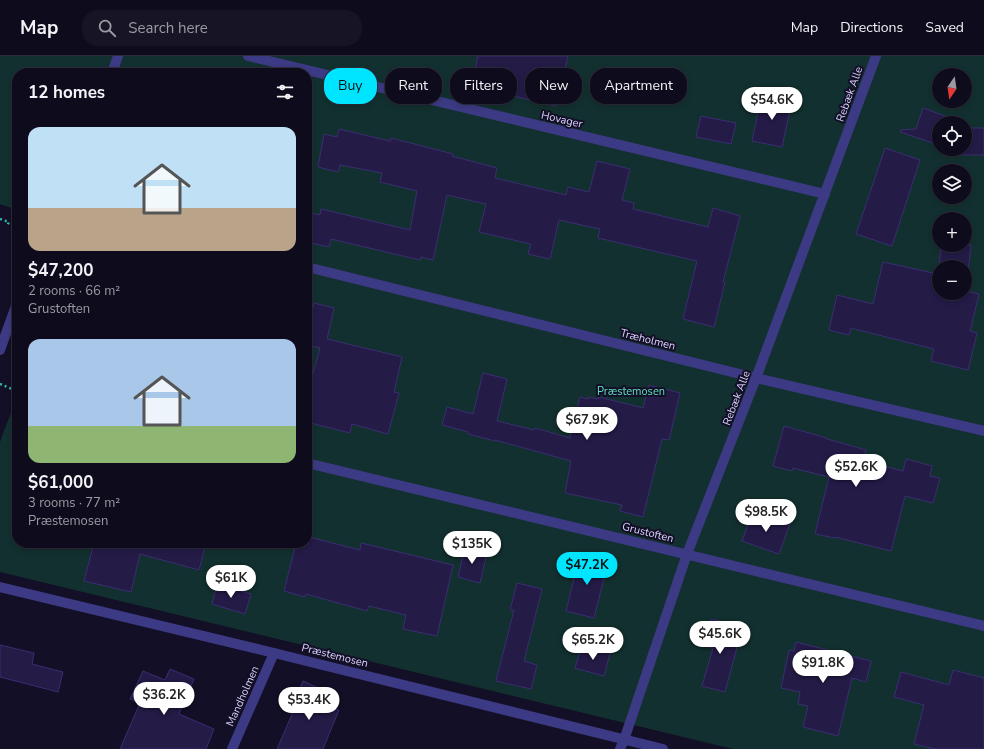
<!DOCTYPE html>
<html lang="en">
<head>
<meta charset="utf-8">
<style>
	:root { --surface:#0e0b1c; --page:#171425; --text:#f1f3f6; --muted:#9b9ba3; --line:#2e2b3b; --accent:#00e5ff }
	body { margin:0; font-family:"Nunito Sans",sans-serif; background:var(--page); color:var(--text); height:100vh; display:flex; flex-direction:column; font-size:15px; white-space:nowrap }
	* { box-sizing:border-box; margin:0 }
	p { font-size:13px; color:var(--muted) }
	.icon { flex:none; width:22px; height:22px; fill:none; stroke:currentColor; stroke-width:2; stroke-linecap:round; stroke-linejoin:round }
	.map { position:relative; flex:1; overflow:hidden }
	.details { position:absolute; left:12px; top:12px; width:300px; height:480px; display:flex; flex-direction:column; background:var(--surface); border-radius:16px; box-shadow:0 2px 6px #0003,0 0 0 1px var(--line) }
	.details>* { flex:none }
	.hud { position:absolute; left:324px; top:12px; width:380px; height:36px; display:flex; gap:8px }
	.needle { width:26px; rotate:193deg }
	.buttons { position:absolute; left:932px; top:12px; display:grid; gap:8px }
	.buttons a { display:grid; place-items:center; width:40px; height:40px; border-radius:50%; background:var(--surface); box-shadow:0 2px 6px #0003,0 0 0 1px var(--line); font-size:20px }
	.price { position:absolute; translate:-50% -34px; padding:0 9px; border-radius:14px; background:#fff; color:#222; font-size:13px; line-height:26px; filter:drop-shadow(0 1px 2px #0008) }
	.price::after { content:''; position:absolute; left:50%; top:24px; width:12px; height:9px; margin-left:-6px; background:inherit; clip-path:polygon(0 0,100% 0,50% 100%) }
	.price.on { background:var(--accent); color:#111 }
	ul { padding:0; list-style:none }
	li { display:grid; align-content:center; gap:8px; height:212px; padding:0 16px }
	li span { display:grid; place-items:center; height:124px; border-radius:12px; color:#555 }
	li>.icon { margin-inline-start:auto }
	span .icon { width:72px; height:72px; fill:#fffc; stroke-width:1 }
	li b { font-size:17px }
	h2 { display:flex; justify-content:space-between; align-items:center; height:48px; padding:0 16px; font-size:17px }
	.chip { padding:0 14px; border-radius:16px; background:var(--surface); box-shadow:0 2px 6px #0003,0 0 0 1px var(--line); font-size:14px; line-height:36px }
	.chip.on { background:var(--accent); color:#111 }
	header { display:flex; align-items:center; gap:24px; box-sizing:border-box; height:56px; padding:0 20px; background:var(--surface); border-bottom:1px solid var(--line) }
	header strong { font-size:19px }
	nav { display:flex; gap:22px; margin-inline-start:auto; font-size:14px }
	.search { width:280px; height:36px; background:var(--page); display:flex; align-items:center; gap:10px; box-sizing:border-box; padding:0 14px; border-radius:16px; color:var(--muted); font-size:15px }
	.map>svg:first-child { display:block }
	.green { fill:#12302f; fill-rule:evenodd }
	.building { fill:#241b47; stroke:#3b2d73 }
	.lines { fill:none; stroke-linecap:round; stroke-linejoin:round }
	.path { stroke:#2fb8b0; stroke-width:2.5; stroke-dasharray:2 3; stroke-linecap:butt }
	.service { stroke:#3d3a85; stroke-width:10 }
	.minor { stroke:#3d3a85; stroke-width:10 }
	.labels { text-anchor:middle; stroke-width:4; stroke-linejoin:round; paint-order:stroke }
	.street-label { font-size:11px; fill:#d9d4ff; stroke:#130f26 }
	.park-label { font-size:11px; fill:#5fe0c0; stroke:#130f26 }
</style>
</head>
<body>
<header>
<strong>Map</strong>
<div class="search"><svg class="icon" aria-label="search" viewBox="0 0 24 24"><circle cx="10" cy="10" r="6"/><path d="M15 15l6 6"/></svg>Search here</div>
<nav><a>Map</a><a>Directions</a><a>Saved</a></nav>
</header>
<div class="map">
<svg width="984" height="693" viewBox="0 0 984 693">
	<rect width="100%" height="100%" fill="#130f26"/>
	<path class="green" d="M0,0h984v693h-251l-733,-177v-130l17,-46v147h290v-470h-290v137l-17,-6zM939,19h26v26h-26zM939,67h26v26h-26zM939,115h26v26h-26zM939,163h26v26h-26zM939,211h26v26h-26z"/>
	<g class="building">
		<polygon points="478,0 568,0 556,50 471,30"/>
		<polygon points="762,38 792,45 782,91 752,85"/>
		<polygon points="923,52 956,64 955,67 939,67 939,89 900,76 901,74 916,73"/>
		<polygon points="701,60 736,67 731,88 696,81"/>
		<polygon points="965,72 984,72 984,99 957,99 957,95 950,93 965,93"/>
		<polygon points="339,73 390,85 391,82 453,98 452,100 497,112 495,122 566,139 568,131 589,136 597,105 630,113 622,144 634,147 633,153 708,171 713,152 740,160 723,226 725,226 714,271 683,263 697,205 598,182 600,173 559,164 550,203 528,198 531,188 479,176 486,148 447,139 433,204 421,201 420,204 331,183 329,191 307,186 307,156 320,159 321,153 410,174 417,135 380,126 382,117 340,109 338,116 318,111 324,78 337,81"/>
		<polygon points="885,92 920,104 892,190 856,178"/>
		<polygon points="941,189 971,189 966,235 979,238 970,275 977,277 968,314 931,305 934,293 851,272 849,279 829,274 837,239 873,248 883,206 938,218 939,212 939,237 965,237 965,211 939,211"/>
		<polygon points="314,247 334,252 327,283 402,301 394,336 399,337 388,378 352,368 350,377 307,366 307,340 320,292 307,289 307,279"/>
		<polygon points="483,317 507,323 497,365 534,374 535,372 570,382 580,341 588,343 589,341 598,343 599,341 643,352 649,329 680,337 669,384 662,383 643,461 620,455 622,449 565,437 571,405 495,384 495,385 468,378 468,376 442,369 447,351 473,358"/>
		<polygon points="784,370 827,382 827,383 866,394 863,405 903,415 906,403 932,410 930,420 940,422 933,447 905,440 891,495 835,481 835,482 815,478 829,421 793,412 792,415 773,410"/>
		<polygon points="753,456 770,463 771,460 790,467 779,498 742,485"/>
		<polygon points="309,481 360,494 361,487 453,509 437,580 403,573 406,559 369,550 367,555 306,538 305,541 284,535 296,487 308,487"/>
		<polygon points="94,487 206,487 199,514 140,498 131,536 84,525"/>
		<polygon points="465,491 487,497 480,527 458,521"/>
		<polygon points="580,499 608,506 594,562 566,555"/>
		<polygon points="517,527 542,533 524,605 537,609 531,633 496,625 514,554 510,554"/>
		<polygon points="217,528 251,538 245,558 212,548"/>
		<polygon points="711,563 734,569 732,578 740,580 725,636 702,630 713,592 704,590"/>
		<polygon points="796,586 871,605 866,626 852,622 838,680 803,671 808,650 798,648 800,636 781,632 789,594 794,595"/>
		<polygon points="0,589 34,597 32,608 63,616 58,636 0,621"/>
		<polygon points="582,589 610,597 604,620 575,612"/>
		<polygon points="170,613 194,623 179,658 214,673 206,693 120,693 140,647 130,643 143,615 165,624"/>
		<polygon points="953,614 984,622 984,693 936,693 914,688 924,649 894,641 901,616 949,629"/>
		<polygon points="303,625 323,634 318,645 339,654 323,693 277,693 296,649 293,648"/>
	</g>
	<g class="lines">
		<g class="path">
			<polyline points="0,163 9,166 7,170"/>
			<polyline points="0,328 17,335"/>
		</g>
		<polyline class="service" points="0,294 17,247"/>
		<g class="minor">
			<polyline points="248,0 825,138"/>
			<polyline points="112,17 118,0"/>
			<polyline points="307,211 756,322 984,375"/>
			<polyline points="307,407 984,570"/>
			<polyline points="0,531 274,597 663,693"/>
			<polyline points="232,693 274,597"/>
			<polyline points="620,693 624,684 687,498 756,322 876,0"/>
		</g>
	</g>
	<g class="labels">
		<g class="street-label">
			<text transform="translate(849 38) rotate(-70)" y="4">Rebæk Alle</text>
			<text transform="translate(562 63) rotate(13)" y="4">Hovager</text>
			<text transform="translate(648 283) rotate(14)" y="4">Træholmen</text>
			<text transform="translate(736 342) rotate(-69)" y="4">Rebæk Alle</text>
			<text transform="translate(648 476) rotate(14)" y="4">Grustoften</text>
			<text transform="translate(335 599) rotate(14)" y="4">Præstemosen</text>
			<text transform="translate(242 640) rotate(-66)" y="4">Mandholmen</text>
		</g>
		<g class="park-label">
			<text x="631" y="339">Præstemosen</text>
		</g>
	</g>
</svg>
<div class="buttons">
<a><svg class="needle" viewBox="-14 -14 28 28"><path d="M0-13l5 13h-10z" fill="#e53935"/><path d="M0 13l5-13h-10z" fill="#9b9ba3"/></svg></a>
<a><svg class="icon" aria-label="locate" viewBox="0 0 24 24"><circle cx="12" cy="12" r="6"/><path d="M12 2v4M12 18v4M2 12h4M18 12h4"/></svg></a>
<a><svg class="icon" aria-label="layers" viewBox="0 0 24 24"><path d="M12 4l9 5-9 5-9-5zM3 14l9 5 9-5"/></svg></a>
<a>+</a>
<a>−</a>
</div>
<b class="price" style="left:772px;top:65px">$54.6K</b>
<b class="price" style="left:587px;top:385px">$67.9K</b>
<b class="price" style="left:856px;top:432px">$52.6K</b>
<b class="price" style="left:766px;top:477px">$98.5K</b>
<b class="price" style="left:472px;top:509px">$135K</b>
<b class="price on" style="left:587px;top:530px">$47.2K</b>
<b class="price" style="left:231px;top:543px">$61K</b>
<b class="price" style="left:720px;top:599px">$45.6K</b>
<b class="price" style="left:593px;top:605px">$65.2K</b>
<b class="price" style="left:823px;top:628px">$91.8K</b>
<b class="price" style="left:164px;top:660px">$36.2K</b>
<b class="price" style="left:309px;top:665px">$53.4K</b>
<div class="hud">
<a class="chip on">Buy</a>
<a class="chip">Rent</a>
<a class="chip">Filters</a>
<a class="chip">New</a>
<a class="chip">Apartment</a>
</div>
<section class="details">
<h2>12 homes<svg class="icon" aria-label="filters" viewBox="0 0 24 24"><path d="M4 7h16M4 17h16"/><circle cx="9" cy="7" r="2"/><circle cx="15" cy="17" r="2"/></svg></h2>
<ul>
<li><span style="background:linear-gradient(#bfe0f5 65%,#b9a48a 0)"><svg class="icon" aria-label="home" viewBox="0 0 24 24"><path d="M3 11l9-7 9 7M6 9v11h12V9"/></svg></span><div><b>$47,200</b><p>2 rooms · 66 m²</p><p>Grustoften</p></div></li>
<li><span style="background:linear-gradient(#a9c7e8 70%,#8fb573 0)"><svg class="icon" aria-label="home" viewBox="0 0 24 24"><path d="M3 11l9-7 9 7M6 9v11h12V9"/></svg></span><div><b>$61,000</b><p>3 rooms · 77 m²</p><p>Præstemosen</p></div></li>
</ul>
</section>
</div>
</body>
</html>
